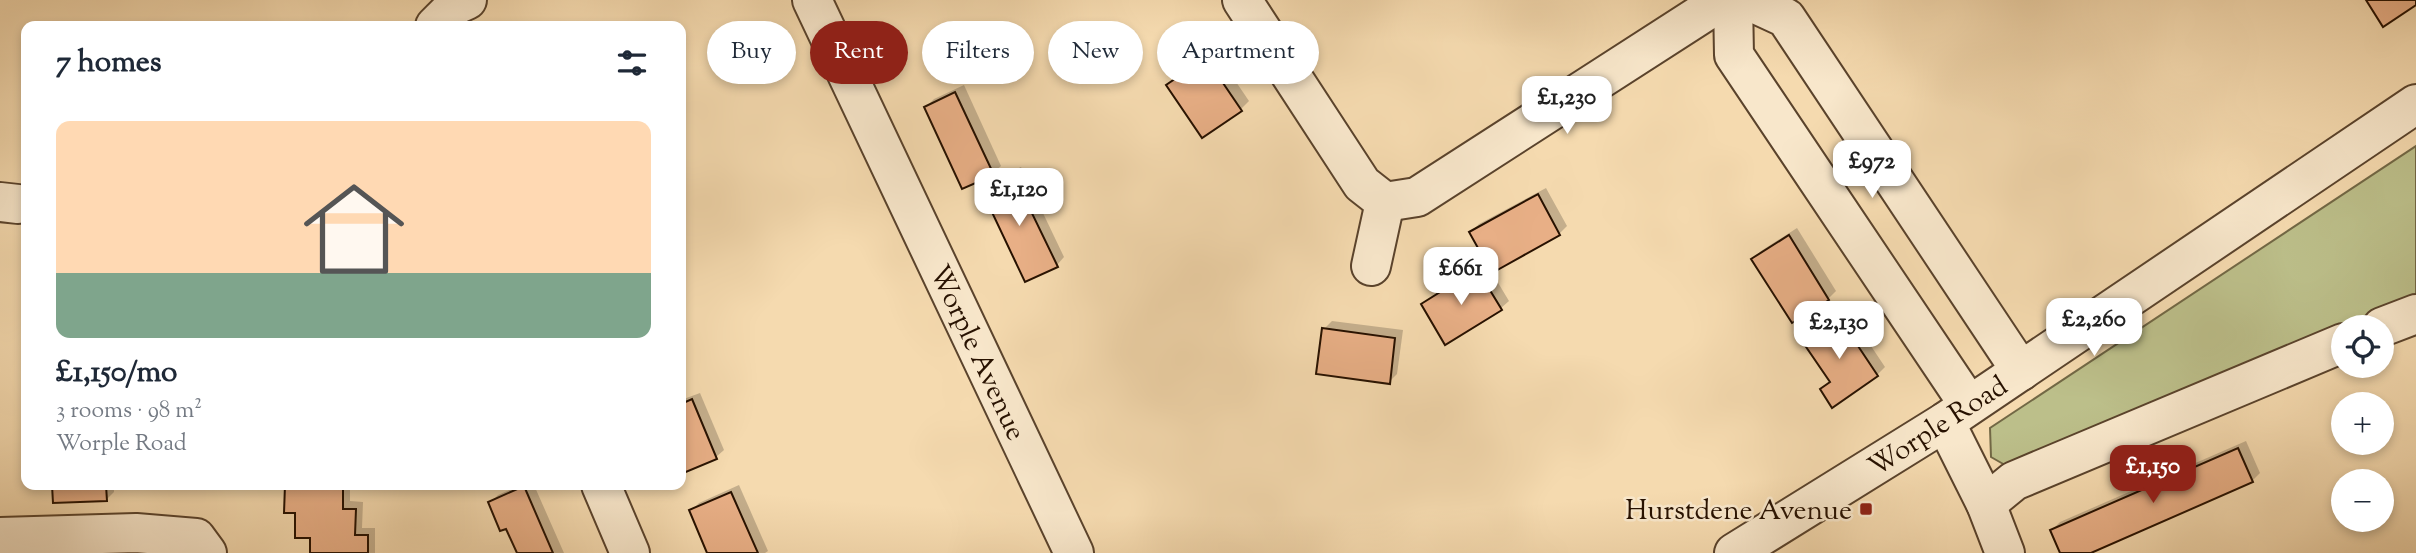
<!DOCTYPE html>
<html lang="en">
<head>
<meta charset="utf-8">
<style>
	:root { --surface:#fff; --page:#f2f2f3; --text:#1f2937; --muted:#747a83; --line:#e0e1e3; --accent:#8f2418 }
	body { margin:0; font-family:"Sorts Mill Goudy",serif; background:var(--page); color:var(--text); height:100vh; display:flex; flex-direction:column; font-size:26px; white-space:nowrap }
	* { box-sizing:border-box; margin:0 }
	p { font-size:23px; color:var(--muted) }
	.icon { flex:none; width:38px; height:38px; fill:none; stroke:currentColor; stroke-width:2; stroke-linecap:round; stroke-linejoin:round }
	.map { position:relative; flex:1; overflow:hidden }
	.panel { position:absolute; left:21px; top:21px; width:665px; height:469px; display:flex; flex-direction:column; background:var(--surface); border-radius:14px; box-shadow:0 4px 10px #0003 }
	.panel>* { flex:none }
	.hud { position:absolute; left:707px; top:21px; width:665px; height:63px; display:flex; gap:14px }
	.buttons { position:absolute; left:2331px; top:315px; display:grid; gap:14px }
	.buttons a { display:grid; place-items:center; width:63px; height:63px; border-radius:50%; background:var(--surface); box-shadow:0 4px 10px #0003; font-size:35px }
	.price { position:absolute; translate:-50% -60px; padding:0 16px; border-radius:14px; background:#fff; color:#222; font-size:23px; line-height:46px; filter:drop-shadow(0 2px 4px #0008) }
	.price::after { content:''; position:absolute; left:50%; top:42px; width:21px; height:16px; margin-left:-10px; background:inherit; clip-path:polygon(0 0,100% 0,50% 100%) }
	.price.current { background:var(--accent); color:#fff }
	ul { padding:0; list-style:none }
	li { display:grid; align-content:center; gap:14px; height:371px; padding:0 35px }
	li+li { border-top:2px solid var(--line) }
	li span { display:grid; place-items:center; height:217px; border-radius:14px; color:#555 }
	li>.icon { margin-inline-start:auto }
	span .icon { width:126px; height:126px; fill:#fffc; stroke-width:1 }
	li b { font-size:30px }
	h2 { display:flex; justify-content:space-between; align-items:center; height:84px; padding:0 35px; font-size:30px }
	.tag { padding:0 24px; border-radius:32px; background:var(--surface); box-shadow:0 4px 10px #0003; font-size:24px; line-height:63px }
	.tag.current { background:var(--accent); color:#fff }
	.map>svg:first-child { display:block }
	.green { fill:#bcbf8a; stroke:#726845; stroke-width:2 }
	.shadow { fill:#0003 }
	.building { fill:#e8af86; stroke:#271100; stroke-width:2 }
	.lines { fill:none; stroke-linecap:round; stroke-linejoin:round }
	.minor-casing { stroke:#5a432c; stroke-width:42 }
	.minor { stroke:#f8e7cb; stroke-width:38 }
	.poi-dot { fill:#8f2418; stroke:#f8e7cb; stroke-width:2.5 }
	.labels { text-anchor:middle; stroke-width:5; stroke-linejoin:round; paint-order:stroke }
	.street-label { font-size:28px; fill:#271100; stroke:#f8e7cb }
	.poi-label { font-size:28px; fill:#271100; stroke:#f8e7cb; text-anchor:end }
</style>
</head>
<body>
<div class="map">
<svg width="2416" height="553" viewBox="0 0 2416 553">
	<rect width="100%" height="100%" fill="#f5daaf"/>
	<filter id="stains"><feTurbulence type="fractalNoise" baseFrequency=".00286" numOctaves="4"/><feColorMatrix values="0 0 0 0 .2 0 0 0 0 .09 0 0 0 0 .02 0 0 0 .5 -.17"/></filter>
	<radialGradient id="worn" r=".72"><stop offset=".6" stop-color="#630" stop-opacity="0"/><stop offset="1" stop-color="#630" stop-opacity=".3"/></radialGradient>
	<polygon class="green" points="2416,146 2416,303 2359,327 2343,327 2012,469 1991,457 1990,428"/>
	<g class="shadow">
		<polygon points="1215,51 1249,101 1241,109 1168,86 1176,78"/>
		<polygon points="964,85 1001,166 993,173 926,107 934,99"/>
		<polygon points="1021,167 1064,257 1057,265 983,189 991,181"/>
		<polygon points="1546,188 1567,226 1559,234 1491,271 1509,301 1501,308 1423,304 1431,297 1487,261 1471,232 1479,224"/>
		<polygon points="1797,228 1836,291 1828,299 1792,321 1753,259 1761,251"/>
		<polygon points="1847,310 1885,367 1877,375 1822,389 1831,380 1805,341"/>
		<polygon points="1332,321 1403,330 1397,374 1389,382 1324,329"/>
		<polygon points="700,393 724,450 716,457 681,472 681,400"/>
		<polygon points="2246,441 2260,473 2252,481 2087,553 2061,553 2052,530 2060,522"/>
		<polygon points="54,485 114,485 114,492 106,500 55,501"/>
		<polygon points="287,485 350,485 350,501 363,502 362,528 375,528 375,553 312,553 312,537 297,512 286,511"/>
		<polygon points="521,485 534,485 564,553 519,553 507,526 490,503 498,495"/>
		<polygon points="739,485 768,551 765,553 709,553 691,511 699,503"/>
	</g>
	<g class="building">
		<polygon points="2366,0 2416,0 2416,5 2383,27"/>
		<polygon points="1206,58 1242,111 1202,138 1166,85"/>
		<polygon points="955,92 994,175 962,189 924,107"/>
		<polygon points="1013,174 1058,267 1025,282 981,189"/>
		<polygon points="1538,194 1560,235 1492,273 1469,232"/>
		<polygon points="1789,235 1829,300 1792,323 1751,259"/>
		<polygon points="1477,269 1502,310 1445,345 1421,304"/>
		<polygon points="1838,316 1878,376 1832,408 1820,389 1830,382 1802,341"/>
		<polygon points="1322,328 1395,338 1390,384 1316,374"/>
		<polygon points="692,399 717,459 681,474 681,404"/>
		<polygon points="2238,448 2253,482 2091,553 2060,553 2050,530"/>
		<polygon points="52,485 106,485 107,501 53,503"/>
		<polygon points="285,485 343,485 343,509 356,509 355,535 368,535 368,553 310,553 310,538 295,538 295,513 284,513"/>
		<polygon points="524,486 553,553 517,553 506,529 500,531 488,502"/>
		<polygon points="731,492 758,553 707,553 689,510"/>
	</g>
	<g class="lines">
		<g class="minor-casing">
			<g id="minor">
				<polyline points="812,0 1074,553"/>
				<polyline points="1242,0 1362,184 1385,202"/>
				<polyline points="1733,0 1734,55 1969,405"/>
				<polyline points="1747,0 1786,18 2021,371"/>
				<polyline points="435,26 456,5 467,0"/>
				<polyline points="0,202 18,204"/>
				<polyline points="1385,202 1417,197 1723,0"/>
				<polyline points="1371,266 1385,202"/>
				<polyline points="2382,327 2416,314"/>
				<polyline points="1945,422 1986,504 2005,553"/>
				<polyline points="601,485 630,553"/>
				<polyline points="1986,504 2014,481 2343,343"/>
				<polyline points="0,537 136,533 196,538 207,553"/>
				<polyline points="1734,553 1945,422 2416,104"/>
			</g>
		</g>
		<use href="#minor" class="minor"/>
	</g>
	<rect class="poi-dot" x="1859" y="502" width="14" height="14" rx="3.5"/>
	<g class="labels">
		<g class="street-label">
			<text transform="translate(979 352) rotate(65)" y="10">Worple Avenue</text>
			<text transform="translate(1937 425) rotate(-33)" y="10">Worple Road</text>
		</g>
		<g class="poi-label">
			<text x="1852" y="519">Hurstdene Avenue</text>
		</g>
	</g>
	<rect width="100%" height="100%" filter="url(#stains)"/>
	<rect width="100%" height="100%" fill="url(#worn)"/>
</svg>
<div class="buttons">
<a><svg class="icon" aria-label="locate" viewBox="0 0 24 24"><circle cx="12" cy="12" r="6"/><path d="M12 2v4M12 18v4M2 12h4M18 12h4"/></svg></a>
<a>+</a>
<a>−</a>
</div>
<b class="price" style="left:1567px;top:136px">£1,230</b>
<b class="price" style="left:1872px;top:200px">£972</b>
<b class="price" style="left:1019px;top:228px">£1,120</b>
<b class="price" style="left:1461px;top:307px">£661</b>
<b class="price" style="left:2094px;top:358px">£2,260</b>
<b class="price" style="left:1839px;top:361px">£2,130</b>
<b class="price current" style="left:2153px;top:505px">£1,150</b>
<div class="hud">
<a class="tag">Buy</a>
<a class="tag current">Rent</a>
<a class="tag">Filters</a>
<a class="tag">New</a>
<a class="tag">Apartment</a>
</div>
<section class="panel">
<h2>7 homes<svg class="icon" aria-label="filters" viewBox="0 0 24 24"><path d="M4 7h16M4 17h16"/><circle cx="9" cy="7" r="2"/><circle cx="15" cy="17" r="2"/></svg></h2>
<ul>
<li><span style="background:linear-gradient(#ffd9b3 70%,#7fa58c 0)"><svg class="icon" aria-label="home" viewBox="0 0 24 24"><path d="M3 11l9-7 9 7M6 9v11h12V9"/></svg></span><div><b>£1,150/mo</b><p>3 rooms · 98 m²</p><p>Worple Road</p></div></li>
</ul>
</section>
</div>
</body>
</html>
